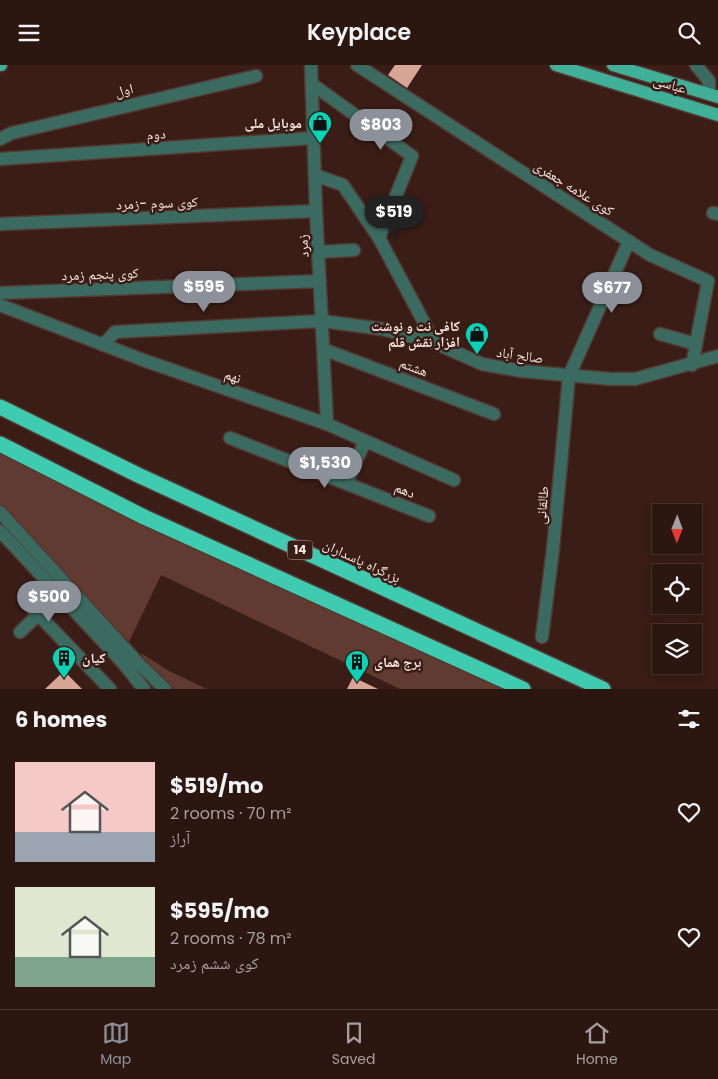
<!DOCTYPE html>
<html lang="en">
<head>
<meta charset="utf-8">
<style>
	:root { --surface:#2b1610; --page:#331f19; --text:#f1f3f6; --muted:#a69f9f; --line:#473530; --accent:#8c9099 }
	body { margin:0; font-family:Poppins,"Noto Naskh Arabic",sans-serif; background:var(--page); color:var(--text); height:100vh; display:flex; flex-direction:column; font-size:19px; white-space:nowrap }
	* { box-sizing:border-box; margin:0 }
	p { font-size:16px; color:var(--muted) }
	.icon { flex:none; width:28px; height:28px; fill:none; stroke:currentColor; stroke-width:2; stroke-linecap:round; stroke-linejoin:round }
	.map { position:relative; height:624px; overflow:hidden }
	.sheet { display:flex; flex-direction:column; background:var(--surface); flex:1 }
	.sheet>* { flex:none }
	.needle { width:32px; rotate:181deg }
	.controls { position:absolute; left:652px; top:439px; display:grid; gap:10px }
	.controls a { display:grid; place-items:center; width:50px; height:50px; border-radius:0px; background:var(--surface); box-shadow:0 2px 8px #0003,0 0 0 1px var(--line); font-size:25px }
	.price { position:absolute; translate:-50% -42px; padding:0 11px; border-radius:18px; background:var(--accent); color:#fff; font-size:16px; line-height:32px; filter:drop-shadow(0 1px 2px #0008) }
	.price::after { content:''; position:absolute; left:50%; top:30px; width:15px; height:11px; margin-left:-8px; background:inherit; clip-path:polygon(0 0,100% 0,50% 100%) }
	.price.selected { background:#222; color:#fff }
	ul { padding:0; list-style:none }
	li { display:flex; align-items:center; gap:15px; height:125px; padding:0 15px }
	li span { display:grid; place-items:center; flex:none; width:140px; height:100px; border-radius:0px; color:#555 }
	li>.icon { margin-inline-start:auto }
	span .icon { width:60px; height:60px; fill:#fffc; stroke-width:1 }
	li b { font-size:21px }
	h2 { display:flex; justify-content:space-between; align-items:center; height:60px; padding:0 15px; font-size:21px }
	header { display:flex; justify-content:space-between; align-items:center; height:65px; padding:0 15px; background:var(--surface); font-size:22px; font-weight:600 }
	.dock { display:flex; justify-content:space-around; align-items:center; height:70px; border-top:1px solid var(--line); background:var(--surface); font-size:14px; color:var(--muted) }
	.dock a { display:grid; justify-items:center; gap:2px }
	.dock .selected { color:var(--accent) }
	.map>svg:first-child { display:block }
	.green { fill:#613b31 }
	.building { fill:#d8a597 }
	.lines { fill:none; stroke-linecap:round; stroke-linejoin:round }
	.minor-casing { stroke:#543932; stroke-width:15 }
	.major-casing { stroke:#543932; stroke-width:15 }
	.highway-casing { stroke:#543932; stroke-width:18 }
	.minor { stroke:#3b6b60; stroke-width:12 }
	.major { stroke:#40b099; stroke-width:12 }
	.highway { stroke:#3ecbb0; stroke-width:15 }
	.labels { text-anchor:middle; stroke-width:5; stroke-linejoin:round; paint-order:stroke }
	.shield { fill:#391d16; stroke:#bfa9a3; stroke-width:1 }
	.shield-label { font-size:12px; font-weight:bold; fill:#f8e5e0 }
	.street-label { font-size:14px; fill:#f8e5e0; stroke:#391d16 }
	.poi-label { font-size:14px; font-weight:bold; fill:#f8e5e0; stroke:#391d16; text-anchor:end }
</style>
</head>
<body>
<header><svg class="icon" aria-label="menu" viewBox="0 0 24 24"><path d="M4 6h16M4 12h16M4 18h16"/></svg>Keyplace<svg class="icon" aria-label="search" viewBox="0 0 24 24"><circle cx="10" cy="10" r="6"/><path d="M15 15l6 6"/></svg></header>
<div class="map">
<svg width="718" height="624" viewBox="0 0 718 624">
	<rect width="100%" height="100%" fill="#391d16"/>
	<g class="green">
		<polygon points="0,386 506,624 400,624 161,510 129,577 0,442"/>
		<polygon points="141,588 169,606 207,624 174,624 144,595"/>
	</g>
	<g class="building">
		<polygon points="395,0 422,0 407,23 388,10"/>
		<polygon points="64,606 82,624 45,624"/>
		<polygon points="353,612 378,624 347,624"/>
	</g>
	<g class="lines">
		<g class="minor-casing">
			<g id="minor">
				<polyline points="311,0 316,146 327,359"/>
				<polyline points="357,0 650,190 708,216 692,300"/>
				<polyline points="696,0 709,16 709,29"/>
				<polyline points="312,19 412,91 379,173"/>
				<polyline points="0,74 12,68 256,11"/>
				<polyline points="0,94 313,73"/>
				<polyline points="315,110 343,120 379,173 435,278"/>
				<polyline points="713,148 718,149"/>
				<polyline points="0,159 316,146"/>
				<polyline points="318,187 354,185"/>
				<polyline points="0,228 320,216"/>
				<polyline points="0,240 143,295 327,359 454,415"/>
				<polyline points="660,269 696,279"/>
				<polyline points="103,280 115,267 322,256 382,264 435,278 482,299 521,306 611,314 635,314 718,291"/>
				<polyline points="323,284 494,349"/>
				<polyline points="230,373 429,451"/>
				<polyline points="347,417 365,376"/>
				<polyline points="0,447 140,600 165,624"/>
				<polyline points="0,466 124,599 144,624"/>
				<polyline points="29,540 110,624"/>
				<polyline points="20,567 65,524"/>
				<polyline points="542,572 553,484 569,311 629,176"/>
			</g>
		</g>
		<g class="major-casing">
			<g id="major">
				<polyline points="0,0 1,0"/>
				<polyline points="556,0 718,50"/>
				<polyline points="613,0 718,32"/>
			</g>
		</g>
		<g class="highway-casing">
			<g id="highway">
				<polyline points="0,342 138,410 603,624"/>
				<polyline points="0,379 144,452 523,624"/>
			</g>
		</g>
		<use href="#minor" class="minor"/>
		<use href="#major" class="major"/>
		<use href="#highway" class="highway"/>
	</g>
	<defs>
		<g id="shop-pin" transform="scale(1.25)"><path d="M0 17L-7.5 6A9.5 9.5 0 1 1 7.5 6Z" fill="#05d5b6" stroke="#391d16"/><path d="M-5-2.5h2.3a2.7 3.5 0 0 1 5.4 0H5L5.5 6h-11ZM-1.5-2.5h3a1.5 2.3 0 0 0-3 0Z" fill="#111"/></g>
		<g id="building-pin" transform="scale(1.25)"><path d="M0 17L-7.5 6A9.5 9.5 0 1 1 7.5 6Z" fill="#05d5b6" stroke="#391d16"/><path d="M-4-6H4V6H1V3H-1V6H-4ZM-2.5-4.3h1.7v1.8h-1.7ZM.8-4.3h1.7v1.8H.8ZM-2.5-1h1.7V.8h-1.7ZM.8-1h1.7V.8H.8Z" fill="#111"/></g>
	</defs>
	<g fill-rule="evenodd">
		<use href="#shop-pin" x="320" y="58"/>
		<use href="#shop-pin" x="477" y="269"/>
		<use href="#building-pin" x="64" y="593"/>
		<use href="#building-pin" x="357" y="597"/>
	</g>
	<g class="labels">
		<rect class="shield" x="287.5" y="475.5" width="25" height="19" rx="4"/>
		<g class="shield-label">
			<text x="300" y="489">14</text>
		</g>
		<g class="street-label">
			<text transform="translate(670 19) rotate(17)" y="5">عباسى</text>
			<text transform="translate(124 25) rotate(-13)" y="5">اول</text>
			<text transform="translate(156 69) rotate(-4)" y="5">دوم</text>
			<text transform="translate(574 123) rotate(32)" y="5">کوی علامه جعفری</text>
			<text transform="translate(157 138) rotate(-2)" y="5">کوی سوم -زمرد</text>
			<text transform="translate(303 181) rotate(-94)" y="5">زمرد</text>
			<text transform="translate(100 209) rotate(-2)" y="5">کوی پنجم زمرد</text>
			<text transform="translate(520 290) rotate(8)" y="5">صالح آباد</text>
			<text transform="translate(414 302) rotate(21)" y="5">هشتم</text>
			<text transform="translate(233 311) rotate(19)" y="5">نهم</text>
			<text transform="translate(405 425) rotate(22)" y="5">دهم</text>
			<text transform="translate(542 440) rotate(-85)" y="5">طالقانی</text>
			<text transform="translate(362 496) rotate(25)" y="5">بزرگراه پاسداران</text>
		</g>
		<g class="poi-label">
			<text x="302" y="63">موبایل ملی</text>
			<text x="460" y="266">کافی نت و نوشت<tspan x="460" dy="16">افزار نقش قلم</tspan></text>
			<text x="82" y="598" text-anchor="start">کیان</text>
			<text x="374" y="602" text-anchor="start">برج همای</text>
		</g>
	</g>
</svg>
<div class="controls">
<a><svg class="needle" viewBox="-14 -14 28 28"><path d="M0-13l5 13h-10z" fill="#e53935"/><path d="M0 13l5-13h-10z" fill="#a69f9f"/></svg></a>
<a><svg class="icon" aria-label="locate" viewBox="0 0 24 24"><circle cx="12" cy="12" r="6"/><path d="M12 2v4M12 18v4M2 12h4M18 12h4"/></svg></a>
<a><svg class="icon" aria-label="layers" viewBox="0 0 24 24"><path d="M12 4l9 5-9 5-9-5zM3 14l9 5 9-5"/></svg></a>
</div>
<b class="price" style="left:381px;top:86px">$803</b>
<b class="price selected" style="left:394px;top:173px">$519</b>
<b class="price" style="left:204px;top:248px">$595</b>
<b class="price" style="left:612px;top:249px">$677</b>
<b class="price" style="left:325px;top:424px">$1,530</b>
<b class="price" style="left:49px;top:558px">$500</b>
</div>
<section class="sheet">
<h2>6 homes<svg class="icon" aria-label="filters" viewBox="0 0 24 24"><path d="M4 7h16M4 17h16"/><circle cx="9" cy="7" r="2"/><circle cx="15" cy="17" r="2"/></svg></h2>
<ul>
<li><span style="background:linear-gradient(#f6c9c9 70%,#9aa5b1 0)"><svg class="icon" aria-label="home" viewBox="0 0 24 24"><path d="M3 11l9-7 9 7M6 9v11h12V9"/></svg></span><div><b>$519/mo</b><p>2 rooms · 70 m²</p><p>آراز</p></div><svg class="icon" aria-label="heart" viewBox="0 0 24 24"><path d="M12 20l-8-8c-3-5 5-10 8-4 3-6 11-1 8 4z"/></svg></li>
<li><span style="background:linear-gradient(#dfe7d0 70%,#7fa58c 0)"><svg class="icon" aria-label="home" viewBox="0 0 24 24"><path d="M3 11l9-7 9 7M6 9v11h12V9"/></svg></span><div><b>$595/mo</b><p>2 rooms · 78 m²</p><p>کوی ششم زمرد</p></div><svg class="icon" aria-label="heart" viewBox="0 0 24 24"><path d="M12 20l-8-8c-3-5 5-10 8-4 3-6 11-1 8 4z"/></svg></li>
</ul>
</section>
<nav class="dock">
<a class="selected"><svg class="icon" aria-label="map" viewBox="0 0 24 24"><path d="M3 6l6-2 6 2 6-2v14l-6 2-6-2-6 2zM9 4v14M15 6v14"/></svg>Map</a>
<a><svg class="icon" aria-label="saved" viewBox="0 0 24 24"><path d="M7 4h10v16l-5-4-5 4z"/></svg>Saved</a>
<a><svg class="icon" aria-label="home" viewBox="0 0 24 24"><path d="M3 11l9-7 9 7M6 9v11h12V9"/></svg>Home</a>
</nav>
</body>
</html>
